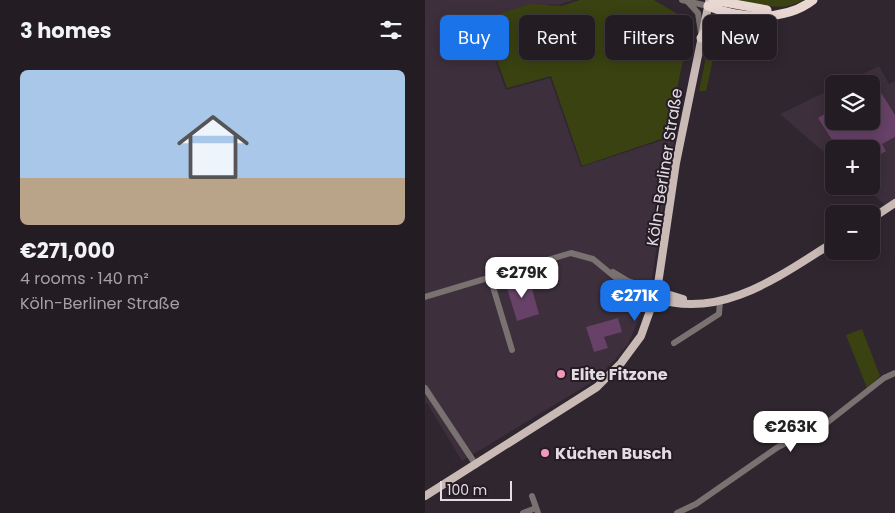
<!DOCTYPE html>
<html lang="en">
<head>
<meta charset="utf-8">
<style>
	:root { --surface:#241c23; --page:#302930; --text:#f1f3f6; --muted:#a3a1a6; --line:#413a41; --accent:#1a73e8 }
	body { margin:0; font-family:Poppins,sans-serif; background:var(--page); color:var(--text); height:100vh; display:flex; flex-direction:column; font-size:19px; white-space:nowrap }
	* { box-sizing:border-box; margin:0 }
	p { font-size:16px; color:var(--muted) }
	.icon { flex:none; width:28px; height:28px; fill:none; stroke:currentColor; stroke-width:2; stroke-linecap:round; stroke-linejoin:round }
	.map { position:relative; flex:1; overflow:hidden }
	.drawer { display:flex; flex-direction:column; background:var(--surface); width:425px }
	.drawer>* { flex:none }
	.hud { position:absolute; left:15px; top:15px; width:380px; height:45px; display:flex; gap:10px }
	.buttons { position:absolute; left:400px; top:75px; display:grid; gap:10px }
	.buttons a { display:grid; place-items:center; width:55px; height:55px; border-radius:8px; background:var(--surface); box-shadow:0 2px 12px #0003,0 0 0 1px var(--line); font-size:25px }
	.scale { position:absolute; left:15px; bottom:12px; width:72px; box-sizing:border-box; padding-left:5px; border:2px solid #e3dde3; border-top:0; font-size:14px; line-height:18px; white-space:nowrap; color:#e3dde3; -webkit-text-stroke:4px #261c25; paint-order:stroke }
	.price { position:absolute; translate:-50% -42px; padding:0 11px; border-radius:10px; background:#fff; color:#222; font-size:16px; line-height:32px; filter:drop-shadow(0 1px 2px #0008) }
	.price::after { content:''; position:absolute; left:50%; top:30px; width:15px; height:11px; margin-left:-8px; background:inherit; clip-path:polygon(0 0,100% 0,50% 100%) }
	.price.active { background:var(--accent); color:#fff }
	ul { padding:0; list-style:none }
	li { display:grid; align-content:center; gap:10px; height:265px; padding:0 20px }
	li span { display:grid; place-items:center; height:155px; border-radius:8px; color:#555 }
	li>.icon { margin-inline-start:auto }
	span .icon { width:90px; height:90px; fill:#fffc; stroke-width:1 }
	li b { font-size:21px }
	h2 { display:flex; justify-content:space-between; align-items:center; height:60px; padding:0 20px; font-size:21px }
	.tag { padding:0 18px; border-radius:8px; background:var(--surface); box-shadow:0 2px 12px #0003,0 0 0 1px var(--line); font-size:18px; line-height:45px }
	.tag.active { background:var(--accent); color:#fff }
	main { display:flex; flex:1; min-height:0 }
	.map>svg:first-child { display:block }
	.built { fill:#3d2f3c }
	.green { fill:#3a4211 }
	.building { fill:#674167 }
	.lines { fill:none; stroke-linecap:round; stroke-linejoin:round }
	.minor { stroke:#797270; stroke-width:6 }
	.major { stroke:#c9bab6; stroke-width:8 }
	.highway { stroke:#e9d7d2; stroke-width:9 }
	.poi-dot { fill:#f09ab7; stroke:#261c25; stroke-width:2 }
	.labels { text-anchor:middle; stroke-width:4; stroke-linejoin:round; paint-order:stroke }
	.street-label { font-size:16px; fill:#e3dde3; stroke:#261c25 }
	.poi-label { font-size:16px; font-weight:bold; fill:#e3dde3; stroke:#261c25; text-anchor:start }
</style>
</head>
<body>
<main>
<section class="drawer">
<h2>3 homes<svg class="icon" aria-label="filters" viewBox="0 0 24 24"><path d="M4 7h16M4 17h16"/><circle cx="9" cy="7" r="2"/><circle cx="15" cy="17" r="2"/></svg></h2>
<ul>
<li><span style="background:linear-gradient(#a9c7e8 70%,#b9a48a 0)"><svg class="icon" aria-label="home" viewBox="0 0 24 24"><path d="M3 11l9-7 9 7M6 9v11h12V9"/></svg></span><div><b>€271,000</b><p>4 rooms · 140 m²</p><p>Köln-Berliner Straße</p></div></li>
</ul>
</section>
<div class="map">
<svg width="470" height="513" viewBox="0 0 470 513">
	<rect width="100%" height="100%" fill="#30262f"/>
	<g class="built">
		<polygon points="0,0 149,0 133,5 124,4 58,26 81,90 125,78 156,167 250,136 224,295 203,344 189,361 164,384 37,461 2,403 0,404"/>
		<polygon points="454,66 464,84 470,81 470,199 460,205 438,186 446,186 446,149 409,149 409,161 355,114 409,88 409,121 446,121 446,84 417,84"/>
	</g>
	<g class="green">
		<polygon points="155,0 229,0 266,22 242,137 157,166 126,76 82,88 57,19 106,4 137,6"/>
		<path d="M310,0h68c-20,13 -46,4 -68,0z"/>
		<polygon points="306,16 339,19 334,24 295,28 281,91 274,91 287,28 292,21"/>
		<polygon points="437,329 455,376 442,388 421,335"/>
	</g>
	<g class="building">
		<polygon points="450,83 470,115 470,137 457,144 461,151 449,158 446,149 413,149 393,118 409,108 409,121 446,121 446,85"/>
		<polygon points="93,276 95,281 104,278 114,314 92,321 81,285 89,282 88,278"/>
		<polygon points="193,318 197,332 179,337 183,348 169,352 161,327"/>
	</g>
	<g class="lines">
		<g class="minor">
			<polyline points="257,0 283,6"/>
			<polyline points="262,1 273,13 276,33"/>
			<polyline points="188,272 203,281 232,291"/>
			<polyline points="65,277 87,350"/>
			<polyline points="0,297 146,253 168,259 202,287 230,298"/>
			<polyline points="249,343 294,314 295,301"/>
			<polyline points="0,388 51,465"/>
			<polyline points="107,496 113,513"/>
			<polyline points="98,513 111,508"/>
			<polyline points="252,513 271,504 353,447 403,422 459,378 470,373"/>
		</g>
		<g class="major">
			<polyline points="446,219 470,203"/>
			<polyline points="232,291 258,299"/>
			<path d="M230,298c66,23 126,-23 179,-56"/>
			<polyline points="0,496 172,387 196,363 216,336 232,291 251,163 284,2"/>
		</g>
		<g class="highway">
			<polyline points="288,0 342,10"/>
			<path d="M283,6c31,13 77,16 105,-6"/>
			<polyline points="276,38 287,22 304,13"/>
		</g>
	</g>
	<g class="poi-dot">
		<circle cx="136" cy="374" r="5"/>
		<circle cx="120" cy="453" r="5"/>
	</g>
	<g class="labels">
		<g class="street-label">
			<text transform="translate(239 167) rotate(-81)" y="6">Köln-Berliner Straße</text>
		</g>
		<g class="poi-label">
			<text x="146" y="380">Elite Fitzone</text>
			<text x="130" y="459">Küchen Busch</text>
		</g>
	</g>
</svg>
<div class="buttons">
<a><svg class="icon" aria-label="layers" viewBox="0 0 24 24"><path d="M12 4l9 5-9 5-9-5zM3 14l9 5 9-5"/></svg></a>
<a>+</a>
<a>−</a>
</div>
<div class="scale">100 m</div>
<b class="price" style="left:97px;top:299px">€279K</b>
<b class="price active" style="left:210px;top:322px">€271K</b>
<b class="price" style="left:366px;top:453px">€263K</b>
<div class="hud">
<a class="tag active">Buy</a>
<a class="tag">Rent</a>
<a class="tag">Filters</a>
<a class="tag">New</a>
</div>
</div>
</main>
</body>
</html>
